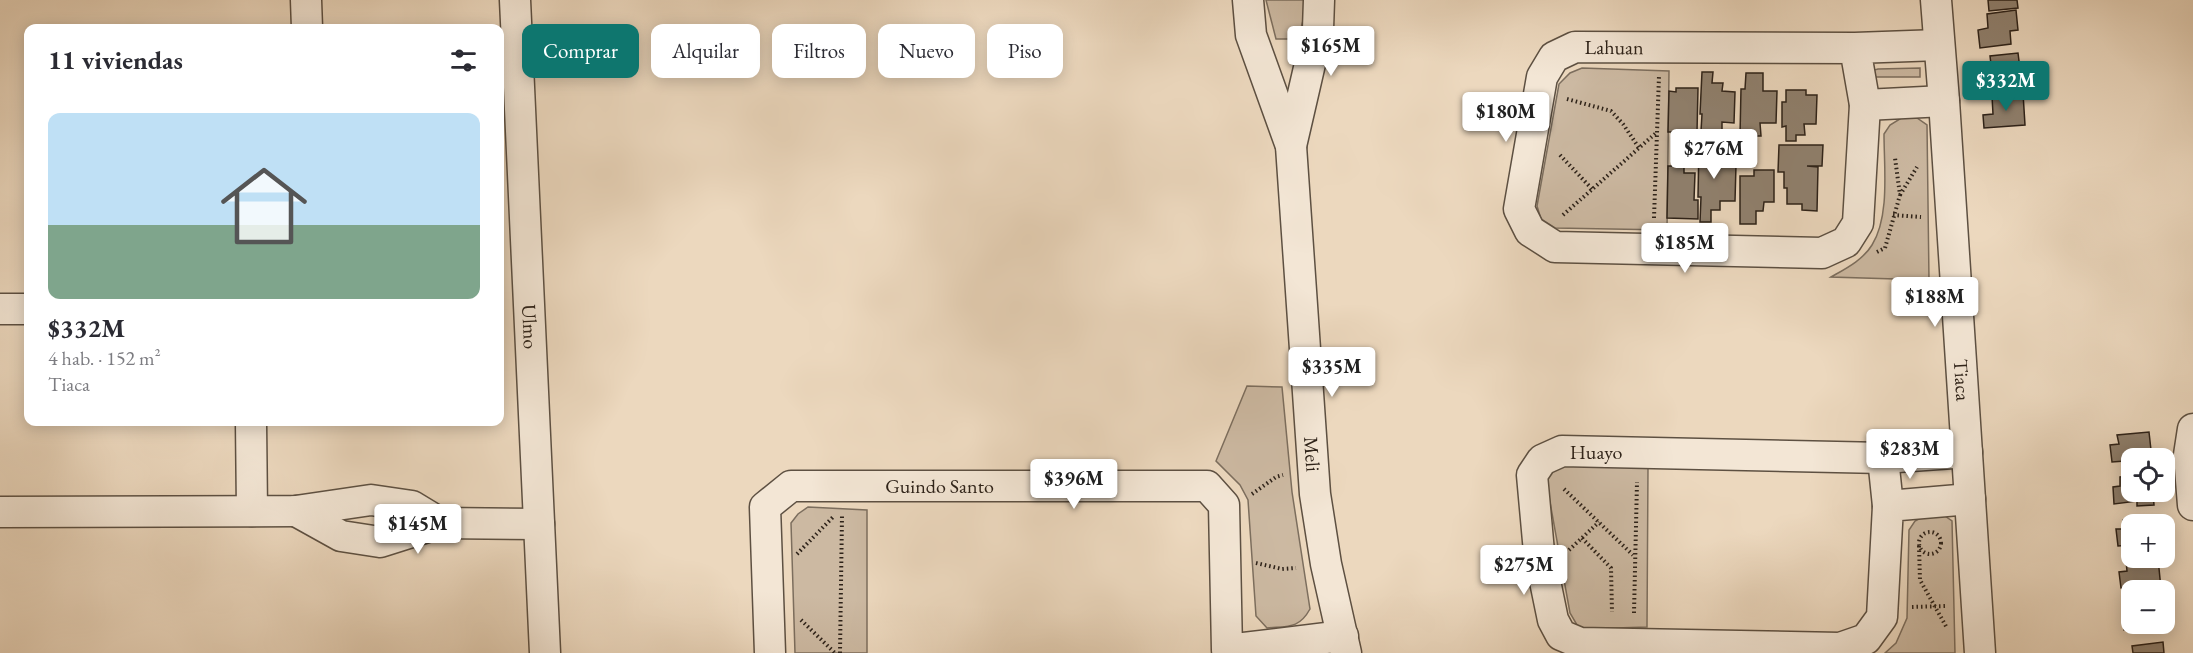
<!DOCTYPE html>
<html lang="es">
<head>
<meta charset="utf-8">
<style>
	:root { --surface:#fff; --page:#f7f7f7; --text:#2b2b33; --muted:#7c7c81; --accent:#0f766e }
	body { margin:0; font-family:"EB Garamond",serif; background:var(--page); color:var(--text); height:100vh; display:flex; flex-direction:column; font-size:22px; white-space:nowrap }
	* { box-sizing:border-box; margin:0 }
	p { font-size:20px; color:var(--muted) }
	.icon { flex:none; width:33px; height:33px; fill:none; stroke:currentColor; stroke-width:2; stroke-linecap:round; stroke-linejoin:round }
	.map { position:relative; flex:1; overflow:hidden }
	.drawer { position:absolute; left:24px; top:24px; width:480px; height:402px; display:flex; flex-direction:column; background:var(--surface); border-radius:12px; box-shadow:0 3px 15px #0003 }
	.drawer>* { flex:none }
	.hud { position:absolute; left:522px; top:24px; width:570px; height:54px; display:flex; gap:12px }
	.fabs { position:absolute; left:2121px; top:448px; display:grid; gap:12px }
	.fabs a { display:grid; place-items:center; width:54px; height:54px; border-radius:12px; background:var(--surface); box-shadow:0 3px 15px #0003; font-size:30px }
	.price { position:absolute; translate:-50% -51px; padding:0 14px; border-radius:6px; background:#fff; color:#222; font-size:20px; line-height:39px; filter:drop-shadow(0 2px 3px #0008) }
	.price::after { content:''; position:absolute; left:50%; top:36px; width:18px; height:14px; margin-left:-9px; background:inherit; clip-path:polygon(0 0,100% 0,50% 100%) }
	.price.selected { background:var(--accent); color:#fff }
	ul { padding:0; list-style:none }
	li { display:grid; align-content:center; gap:12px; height:318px; padding:0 24px }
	li span { display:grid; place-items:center; height:186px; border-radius:12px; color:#555 }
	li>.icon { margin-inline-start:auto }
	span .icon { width:108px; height:108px; fill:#fffc; stroke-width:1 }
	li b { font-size:26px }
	h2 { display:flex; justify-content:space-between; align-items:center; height:72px; padding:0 24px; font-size:26px }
	.pill { padding:0 21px; border-radius:12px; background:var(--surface); box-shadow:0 3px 15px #0003; font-size:21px; line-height:54px }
	.pill.selected { background:var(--accent); color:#fff }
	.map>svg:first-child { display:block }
	.green { fill:#ccb9a2; stroke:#7c6e5e; stroke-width:1.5 }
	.building { fill:#90816f; stroke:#2d2219; stroke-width:1.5 }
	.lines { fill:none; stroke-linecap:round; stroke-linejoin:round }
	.minor-casing { stroke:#5d5042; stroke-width:33 }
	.path { stroke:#2d2219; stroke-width:4; stroke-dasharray:1.5 3; stroke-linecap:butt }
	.minor { stroke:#f3e6d5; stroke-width:30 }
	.labels { text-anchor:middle; stroke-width:6; stroke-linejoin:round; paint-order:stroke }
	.street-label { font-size:20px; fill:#2d2219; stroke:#f3e6d5 }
</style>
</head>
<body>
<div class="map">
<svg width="2193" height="653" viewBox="0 0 2193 653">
	<rect width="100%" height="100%" fill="#ecd8be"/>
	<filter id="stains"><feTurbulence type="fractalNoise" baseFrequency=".00333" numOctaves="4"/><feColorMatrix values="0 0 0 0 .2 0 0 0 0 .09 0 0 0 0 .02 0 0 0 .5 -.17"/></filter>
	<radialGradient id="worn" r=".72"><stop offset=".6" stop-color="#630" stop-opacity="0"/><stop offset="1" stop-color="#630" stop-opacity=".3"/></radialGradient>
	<g class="green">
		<polygon points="1266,0 1306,0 1305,13 1298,39 1276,39"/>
		<polygon points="1582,68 1669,71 1667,230 1555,228 1541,219 1537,206 1559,84 1570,73"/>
		<polygon points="1920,68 1920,77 1875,77 1873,74 1874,70 1878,69"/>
		<path d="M1903,117l14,1 10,7 2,155 -98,-3c14,-8 32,-17 41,-32 18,-29 12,-77 12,-111l6,-9z"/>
		<path d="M1247,386l35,1 10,105 18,117c-11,20 -22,17 -43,19l-11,-12 -8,-116 -8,-15 -24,-24z"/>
		<polygon points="1565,465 1648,468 1647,627 1583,629 1577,625 1570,613 1546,480 1553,470"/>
		<polygon points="808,507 867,510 867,653 795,653 791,523 798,514"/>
		<polygon points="1928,514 1942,514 1952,521 1955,653 1885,653 1896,643 1907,618 1909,530 1915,521"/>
	</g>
	<g class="building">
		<polygon points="1988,0 2017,0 2018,8 1989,11"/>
		<polygon points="2016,10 2018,30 2010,31 2011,44 1980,48 1978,30 1988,28 1987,14"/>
		<polygon points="2018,53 2020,69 2027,68 2029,86 1981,90 1980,74 1992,73 1990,56"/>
		<polygon points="1702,72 1713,72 1712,83 1723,83 1722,91 1735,92 1734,123 1722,122 1722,132 1701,131 1702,114 1700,114"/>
		<polygon points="1746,73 1763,73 1763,91 1777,91 1776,123 1760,123 1761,136 1740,136 1741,89 1745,89"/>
		<polygon points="1676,88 1698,88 1697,132 1668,132 1669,91 1676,92"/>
		<polygon points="1786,90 1806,90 1806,95 1817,95 1816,124 1804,124 1805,135 1796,135 1796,141 1786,141 1786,126 1782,127 1782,102 1786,102"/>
		<polygon points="2023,93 2025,125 1984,128 1983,115 1993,114 1992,96"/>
		<polygon points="1699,143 1721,143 1721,165 1736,165 1735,201 1720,201 1720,210 1711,210 1711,222 1700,222 1701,197 1698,197"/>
		<polygon points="1779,145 1823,145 1822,166 1807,166 1818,167 1817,211 1802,210 1802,204 1787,204 1787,188 1784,188 1784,172 1778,172"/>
		<polygon points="1668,166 1684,166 1684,173 1695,173 1694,200 1698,200 1698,219 1667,218"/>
		<polygon points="1754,170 1774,170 1774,202 1764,202 1763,211 1756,211 1756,224 1740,224 1740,176 1754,176"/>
		<polygon points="2149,432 2152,459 2112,462 2110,445 2119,444 2117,435"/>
		<polygon points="2132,476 2132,492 2153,492 2154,505 2137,506 2137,501 2114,504 2113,487 2120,486 2120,477"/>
		<polygon points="2155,516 2156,525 2132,525 2132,545 2118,546 2116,529 2124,529 2123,520"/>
		<polygon points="2158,558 2161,589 2144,591 2143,586 2121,588 2119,572 2127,571 2126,561"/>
		<polygon points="2130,604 2132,604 2132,624 2163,624 2164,631 2148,633 2147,628 2124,630 2123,614 2131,613"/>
		<polygon points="2163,642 2164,653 2133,653 2132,646"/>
	</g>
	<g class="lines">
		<g class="minor-casing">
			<g id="minor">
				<polyline points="306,0 307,28"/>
				<path id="s1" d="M515,0l30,653"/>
				<path id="s2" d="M1248,0l3,35 40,111 24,348 11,70 20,89"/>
				<path id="s3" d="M1936,0l8,101 36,552"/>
				<path id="s4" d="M1855,48l10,57 -7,118 -12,19 -24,11 -267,-6 -25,-16 -11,-22 23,-132 12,-20 21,-10 280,1 84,-3"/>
				<polyline points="1865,105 1944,101"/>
				<polyline points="1291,146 1318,29 1319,0"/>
				<polyline points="0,309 28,309"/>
				<polyline points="251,422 252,511"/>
				<polyline points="2193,429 2189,455 2193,505"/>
				<polyline points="1967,452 1883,458 1562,451 1542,460 1532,475 1539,552 1553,620 1561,635 1580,643 1840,648 1866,639 1882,617 1888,506 1970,499"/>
				<polyline points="1883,458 1888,506"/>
				<polyline points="296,511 341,536 380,542 440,523 539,524"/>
				<polyline points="0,512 296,511 371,500 412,506 440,523"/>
				<path id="s5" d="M770,653l-5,-146 26,-21h416l17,19 3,145 116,-14"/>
			</g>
		</g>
		<g class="path">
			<polyline points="1567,99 1611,111 1623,124 1639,148"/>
			<polyline points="1560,155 1592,189"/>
			<polyline points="1900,195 1917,167"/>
			<polyline points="1563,215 1656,133"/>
			<polyline points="1893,215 1921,217"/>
			<polyline points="1654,218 1659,76"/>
			<polyline points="1877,252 1885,248 1900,195 1895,158"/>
			<polyline points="1564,489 1633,555"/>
			<polyline points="1252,494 1276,477 1283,475"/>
			<circle cx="1930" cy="543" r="11"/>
			<polyline points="1582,538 1611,568 1612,612"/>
			<polyline points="1919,546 1920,580 1947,628"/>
			<polyline points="1569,550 1599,522"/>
			<polyline points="797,554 834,516"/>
			<polyline points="1256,563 1282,569 1296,568"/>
			<polyline points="1912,607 1946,606"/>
			<polyline points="1634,613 1637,482"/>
			<polyline points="801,620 835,653"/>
			<polyline points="840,653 842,516"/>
		</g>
		<use href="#minor" class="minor"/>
	</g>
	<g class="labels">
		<g class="street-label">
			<text dy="7" stroke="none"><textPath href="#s4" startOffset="766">Lahuan</textPath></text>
			<text dy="7" stroke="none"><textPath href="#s1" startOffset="327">Ulmo</textPath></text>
			<text dy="7" stroke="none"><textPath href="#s3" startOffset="381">Tiaca</textPath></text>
			<text x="1596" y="459">Huayo</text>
			<text dy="7" stroke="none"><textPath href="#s2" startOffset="462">Meli</textPath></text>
			<text dy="7" stroke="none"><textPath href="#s5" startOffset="328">Guindo Santo</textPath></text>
		</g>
	</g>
	<rect width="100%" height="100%" filter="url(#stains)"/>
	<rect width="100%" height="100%" fill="url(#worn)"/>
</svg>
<div class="fabs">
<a><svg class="icon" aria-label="locate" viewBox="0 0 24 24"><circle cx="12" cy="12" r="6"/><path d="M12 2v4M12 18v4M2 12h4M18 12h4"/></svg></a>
<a>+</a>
<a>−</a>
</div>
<b class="price" style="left:1331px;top:77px">$165M</b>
<b class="price selected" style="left:2006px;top:112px">$332M</b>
<b class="price" style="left:1506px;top:143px">$180M</b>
<b class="price" style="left:1714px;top:180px">$276M</b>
<b class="price" style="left:1685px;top:274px">$185M</b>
<b class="price" style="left:1935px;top:328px">$188M</b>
<b class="price" style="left:1332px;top:398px">$335M</b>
<b class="price" style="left:1910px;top:480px">$283M</b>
<b class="price" style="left:1074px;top:510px">$396M</b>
<b class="price" style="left:418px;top:555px">$145M</b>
<b class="price" style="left:1524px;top:596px">$275M</b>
<div class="hud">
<a class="pill selected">Comprar</a>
<a class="pill">Alquilar</a>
<a class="pill">Filtros</a>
<a class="pill">Nuevo</a>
<a class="pill">Piso</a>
</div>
<section class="drawer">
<h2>11 viviendas<svg class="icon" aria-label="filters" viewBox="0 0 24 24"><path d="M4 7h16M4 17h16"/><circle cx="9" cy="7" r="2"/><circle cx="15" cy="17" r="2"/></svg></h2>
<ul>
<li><span style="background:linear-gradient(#bfe0f5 60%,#7fa58c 0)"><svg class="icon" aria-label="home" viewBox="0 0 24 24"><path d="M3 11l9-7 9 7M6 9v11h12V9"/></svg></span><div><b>$332M</b><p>4 hab. · 152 m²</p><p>Tiaca</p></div></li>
</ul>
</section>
</div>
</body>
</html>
